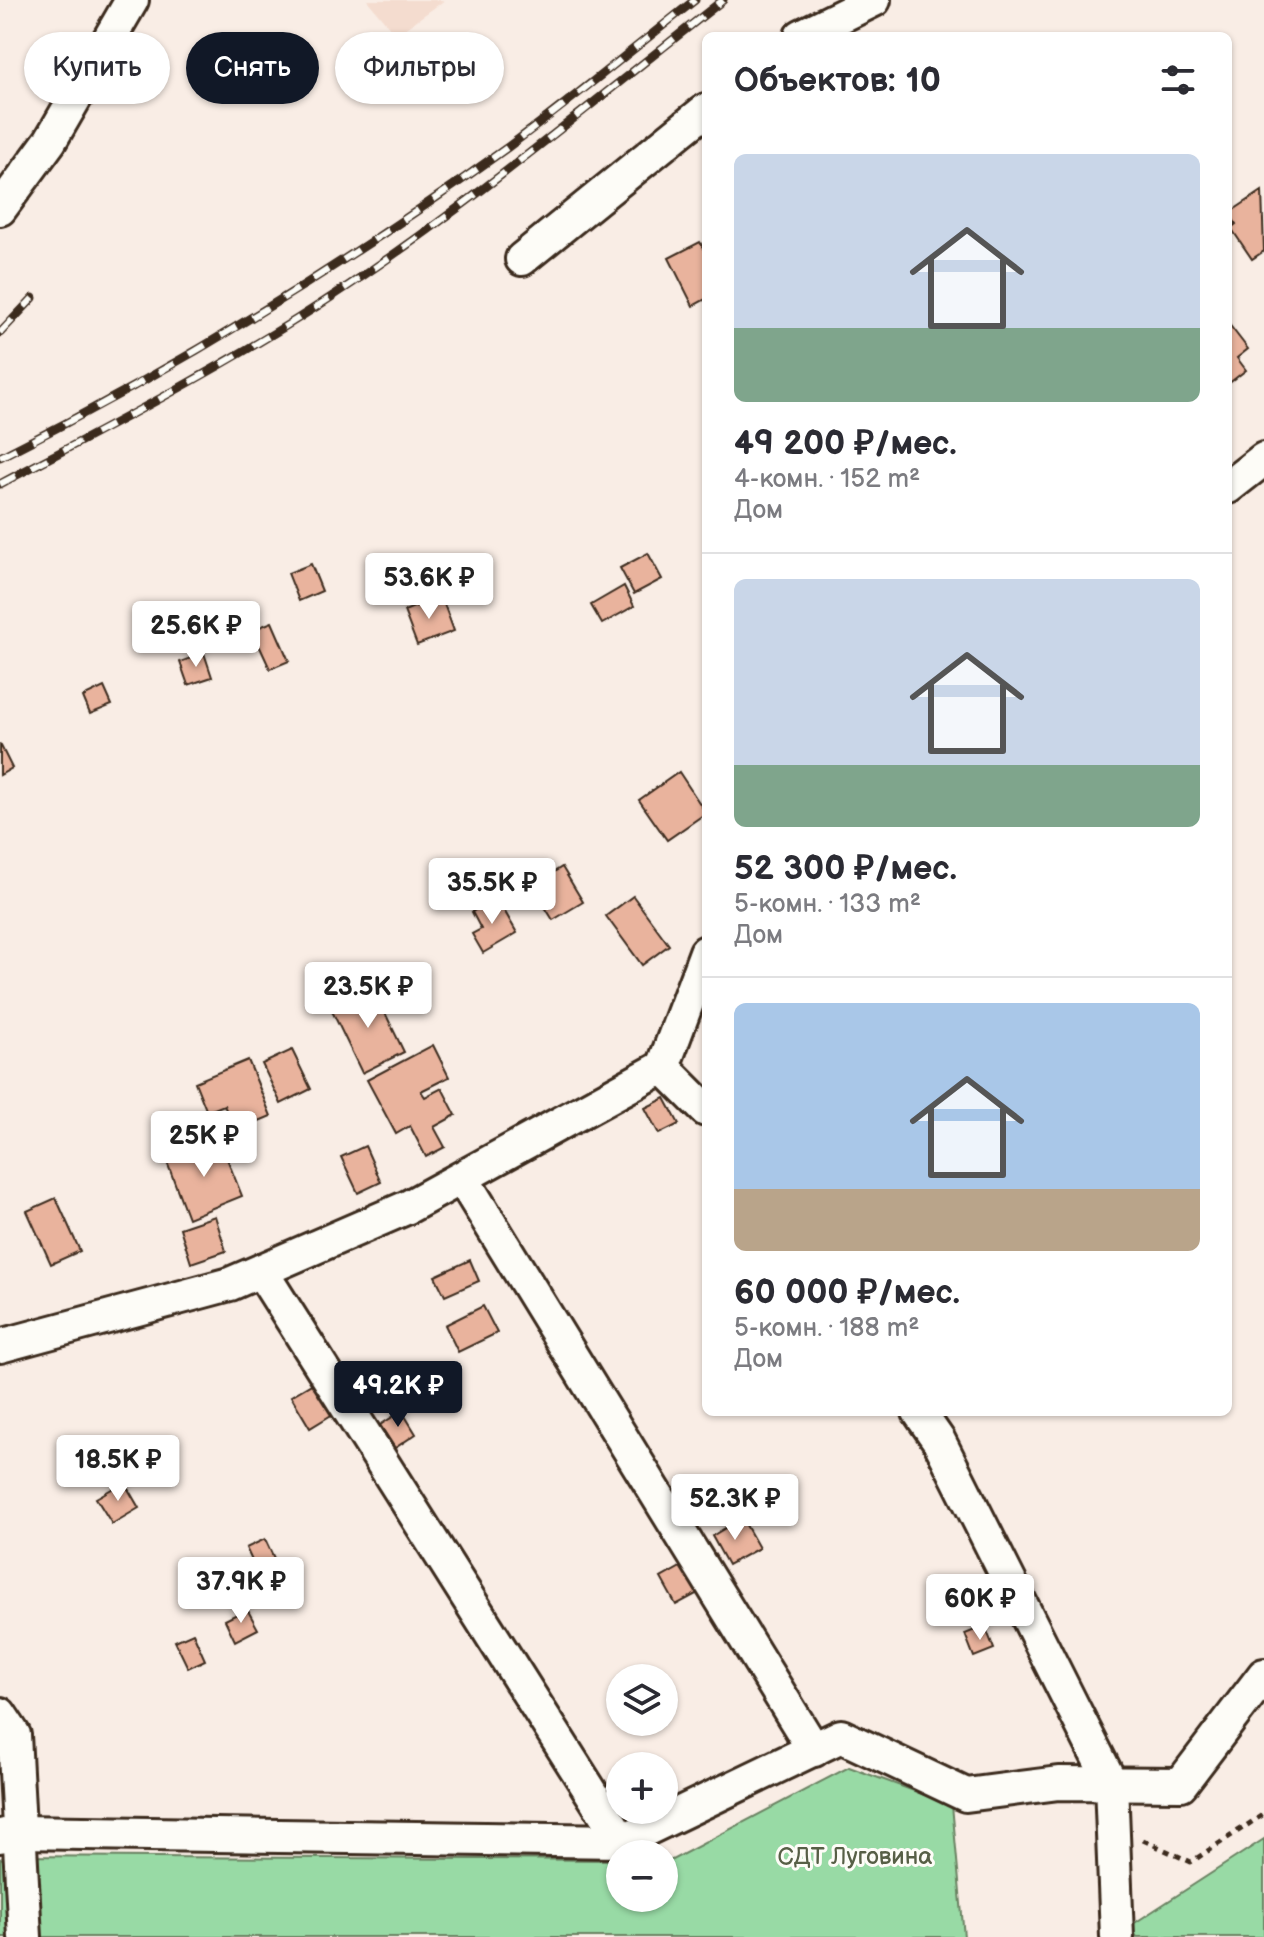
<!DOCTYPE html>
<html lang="ru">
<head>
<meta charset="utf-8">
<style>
	:root { --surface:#fff; --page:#f2f2f3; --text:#2b2b33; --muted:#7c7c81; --line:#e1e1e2; --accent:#111827 }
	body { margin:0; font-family:"Balsamiq Sans",sans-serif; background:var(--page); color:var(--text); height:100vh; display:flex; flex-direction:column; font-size:30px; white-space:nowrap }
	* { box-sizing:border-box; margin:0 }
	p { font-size:26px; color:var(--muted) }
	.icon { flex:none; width:44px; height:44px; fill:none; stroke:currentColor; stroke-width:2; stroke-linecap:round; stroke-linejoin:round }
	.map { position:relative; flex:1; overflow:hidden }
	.details { position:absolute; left:702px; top:32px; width:530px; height:1384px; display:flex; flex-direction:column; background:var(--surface); border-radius:12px; box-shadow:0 2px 6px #0004 }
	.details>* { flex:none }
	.top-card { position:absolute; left:24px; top:32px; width:558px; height:72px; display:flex; gap:16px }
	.tools { position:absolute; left:606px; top:1664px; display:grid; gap:16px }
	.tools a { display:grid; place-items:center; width:72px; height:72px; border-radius:50%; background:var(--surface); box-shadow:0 2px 6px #0004; font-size:40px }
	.price { position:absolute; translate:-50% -68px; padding:0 18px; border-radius:8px; background:#fff; color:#222; font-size:26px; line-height:52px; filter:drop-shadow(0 2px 4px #0008) }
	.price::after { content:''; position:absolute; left:50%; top:48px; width:24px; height:18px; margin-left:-12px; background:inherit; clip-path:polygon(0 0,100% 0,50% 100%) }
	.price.current { background:var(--accent); color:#fff }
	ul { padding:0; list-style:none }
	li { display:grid; align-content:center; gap:16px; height:424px; padding:0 32px }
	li+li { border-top:2px solid var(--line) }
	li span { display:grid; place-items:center; height:248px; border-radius:12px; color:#555 }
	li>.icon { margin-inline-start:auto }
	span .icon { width:144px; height:144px; fill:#fffc; stroke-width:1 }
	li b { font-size:34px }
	h2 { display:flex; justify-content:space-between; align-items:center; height:96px; padding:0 32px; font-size:34px }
	.tag { padding:0 28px; border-radius:36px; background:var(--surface); box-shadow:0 2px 6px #0004; font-size:28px; line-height:72px }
	.tag.current { background:var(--accent); color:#fff }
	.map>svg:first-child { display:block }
	.built { fill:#f4dccf }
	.green { fill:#98daa5; stroke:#6a8262; stroke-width:2 }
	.building { fill:#e9b39d; stroke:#3b2a1e; stroke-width:2 }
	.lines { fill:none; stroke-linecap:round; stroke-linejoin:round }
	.minor-casing { stroke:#3b2a1e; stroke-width:38 }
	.path { stroke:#3b2a1e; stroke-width:5; stroke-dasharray:6 6; stroke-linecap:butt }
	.minor { stroke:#fdfcf7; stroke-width:32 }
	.rail-casing { stroke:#3b2a1e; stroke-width:9 }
	.rail { stroke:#fdfcf7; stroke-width:6; stroke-dasharray:18; stroke-linecap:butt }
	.labels { text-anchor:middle; stroke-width:6; stroke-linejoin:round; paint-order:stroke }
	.park-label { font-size:24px; fill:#575f46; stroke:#fdfcf7 }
</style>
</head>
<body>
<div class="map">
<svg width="1264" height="1937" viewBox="0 0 1264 1937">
	<rect width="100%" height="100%" fill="#f9ede5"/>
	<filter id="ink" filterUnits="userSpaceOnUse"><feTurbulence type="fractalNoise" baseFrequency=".0125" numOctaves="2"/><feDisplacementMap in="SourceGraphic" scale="16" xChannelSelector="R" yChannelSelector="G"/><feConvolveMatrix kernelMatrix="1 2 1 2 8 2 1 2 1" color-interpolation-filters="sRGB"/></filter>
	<g filter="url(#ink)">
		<polygon class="built" points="367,0 445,0 396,35"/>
		<g class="green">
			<polygon points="849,1767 952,1805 964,1937 0,1937 0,1859 9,1856 620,1860 620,1898 664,1898 664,1860 672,1860"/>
			<polygon points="1264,1839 1264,1937 1137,1937 1130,1926"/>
		</g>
		<g class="building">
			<polygon points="1262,191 1264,251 1252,259 1231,228 1236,224 1229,213"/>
			<polygon points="700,242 706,253 706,299 693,306 669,258"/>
			<polygon points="1228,323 1248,349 1237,358 1246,370 1228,384"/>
			<polygon points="648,553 662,579 634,594 620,568"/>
			<polygon points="311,564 322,591 299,601 288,573"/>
			<polygon points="624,586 634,606 602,624 591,605"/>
			<polygon points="441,596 454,631 417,645 404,611"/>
			<polygon points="272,622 289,661 270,669 252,630"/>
			<polygon points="204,653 212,677 188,685 180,662"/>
			<polygon points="104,687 112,705 90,714 83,697"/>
			<polygon points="0,744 12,768 0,775"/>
			<polygon points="679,772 706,813 667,840 639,800"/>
			<polygon points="562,867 583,902 553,920 532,886"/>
			<polygon points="633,896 669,945 642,965 606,916"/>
			<polygon points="497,898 517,933 483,953 472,934 481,929 472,912"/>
			<polygon points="373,988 404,1052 362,1073 331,1009"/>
			<polygon points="433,1045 449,1077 421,1091 425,1097 442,1088 456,1115 434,1127 445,1147 426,1157 410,1126 396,1134 367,1080"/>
			<polygon points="292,1050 311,1089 281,1104 262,1064"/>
			<polygon points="248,1060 271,1116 235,1131 224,1105 207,1112 195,1082"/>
			<polygon points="665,1098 679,1124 659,1134 645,1108"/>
			<polygon points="220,1141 242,1196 188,1218 167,1162"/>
			<polygon points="365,1146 381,1182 358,1193 341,1157"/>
			<polygon points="56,1198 80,1251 51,1264 27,1211"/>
			<polygon points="215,1216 226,1251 191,1263 180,1228"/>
			<polygon points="470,1260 479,1281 445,1296 435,1276"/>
			<polygon points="483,1306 497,1333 458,1352 445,1325"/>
			<polygon points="315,1382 333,1414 310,1428 291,1396"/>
			<polygon points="402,1411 416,1434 395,1448 380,1425"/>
			<polygon points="124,1482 139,1508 112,1524 96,1498"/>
			<polygon points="742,1518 759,1548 728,1565 712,1536"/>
			<polygon points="265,1539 279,1569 260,1578 246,1548"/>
			<polygon points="693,1560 709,1587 676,1605 661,1578"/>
			<polygon points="247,1609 258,1629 235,1641 225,1620"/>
			<polygon points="985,1626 994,1649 974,1657 965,1634"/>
			<polygon points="193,1633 205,1660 188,1668 175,1641"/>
		</g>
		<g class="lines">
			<g class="minor-casing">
				<g id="minor">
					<polyline points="801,36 874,0"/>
					<polyline points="0,209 50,141 132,0"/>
					<polyline points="522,259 706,110"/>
					<polyline points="1228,487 1264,459"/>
					<polyline points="663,1067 706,952"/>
					<polyline points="462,1178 814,1750"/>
					<polyline points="261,1271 622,1841"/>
					<polyline points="0,1346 230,1284 408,1207 663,1067 706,1110"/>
					<polyline points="919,1412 939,1441 1111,1783 1117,1937"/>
					<polyline points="0,1714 14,1735 25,1937"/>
					<polyline points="0,1836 18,1832 622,1841 841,1736 966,1795 1059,1783 1181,1784 1264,1675"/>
				</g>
			</g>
			<polyline class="path" points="1143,1840 1191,1862 1264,1814"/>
			<use href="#minor" class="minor"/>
			<g class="rail-casing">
				<g id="rail">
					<polyline points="0,333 33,298"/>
					<path d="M0,457c178,-89 347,-194 508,-310 64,-47 125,-98 187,-147"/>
					<path d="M0,484c100,-53 201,-105 297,-165 150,-94 287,-210 426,-319"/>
				</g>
			</g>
			<use href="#rail" class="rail"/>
		</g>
	</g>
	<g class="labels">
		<g class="park-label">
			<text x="855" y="1864">СДТ Луговина</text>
		</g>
	</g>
</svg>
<div class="tools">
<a><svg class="icon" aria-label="layers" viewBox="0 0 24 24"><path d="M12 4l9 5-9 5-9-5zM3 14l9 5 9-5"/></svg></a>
<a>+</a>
<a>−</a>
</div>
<b class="price" style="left:429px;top:621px">53.6K ₽</b>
<b class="price" style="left:196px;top:669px">25.6K ₽</b>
<b class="price" style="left:492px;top:926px">35.5K ₽</b>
<b class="price" style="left:368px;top:1030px">23.5K ₽</b>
<b class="price" style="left:204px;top:1179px">25K ₽</b>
<b class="price current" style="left:398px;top:1429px">49.2K ₽</b>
<b class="price" style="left:118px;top:1503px">18.5K ₽</b>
<b class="price" style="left:735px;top:1542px">52.3K ₽</b>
<b class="price" style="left:241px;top:1625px">37.9K ₽</b>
<b class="price" style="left:980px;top:1642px">60K ₽</b>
<div class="top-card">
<a class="tag">Купить</a>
<a class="tag current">Снять</a>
<a class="tag">Фильтры</a>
</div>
<section class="details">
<h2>Объектов: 10<svg class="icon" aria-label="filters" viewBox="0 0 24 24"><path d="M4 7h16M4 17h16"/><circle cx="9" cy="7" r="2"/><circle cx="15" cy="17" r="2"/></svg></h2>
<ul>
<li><span style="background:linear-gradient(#c9d6e8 70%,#7fa58c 0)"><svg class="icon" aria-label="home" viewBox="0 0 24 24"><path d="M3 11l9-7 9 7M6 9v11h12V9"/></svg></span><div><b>49 200 ₽/мес.</b><p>4-комн. · 152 m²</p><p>Дом</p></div></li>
<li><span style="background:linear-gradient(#c9d6e8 75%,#7fa58c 0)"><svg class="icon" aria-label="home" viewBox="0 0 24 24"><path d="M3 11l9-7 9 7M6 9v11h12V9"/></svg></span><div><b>52 300 ₽/мес.</b><p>5-комн. · 133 m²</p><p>Дом</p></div></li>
<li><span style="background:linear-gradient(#a9c7e8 75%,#b9a48a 0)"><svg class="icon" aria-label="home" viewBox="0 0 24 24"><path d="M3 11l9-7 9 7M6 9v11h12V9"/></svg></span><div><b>60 000 ₽/мес.</b><p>5-комн. · 188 m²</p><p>Дом</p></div></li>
</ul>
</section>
</div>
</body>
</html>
